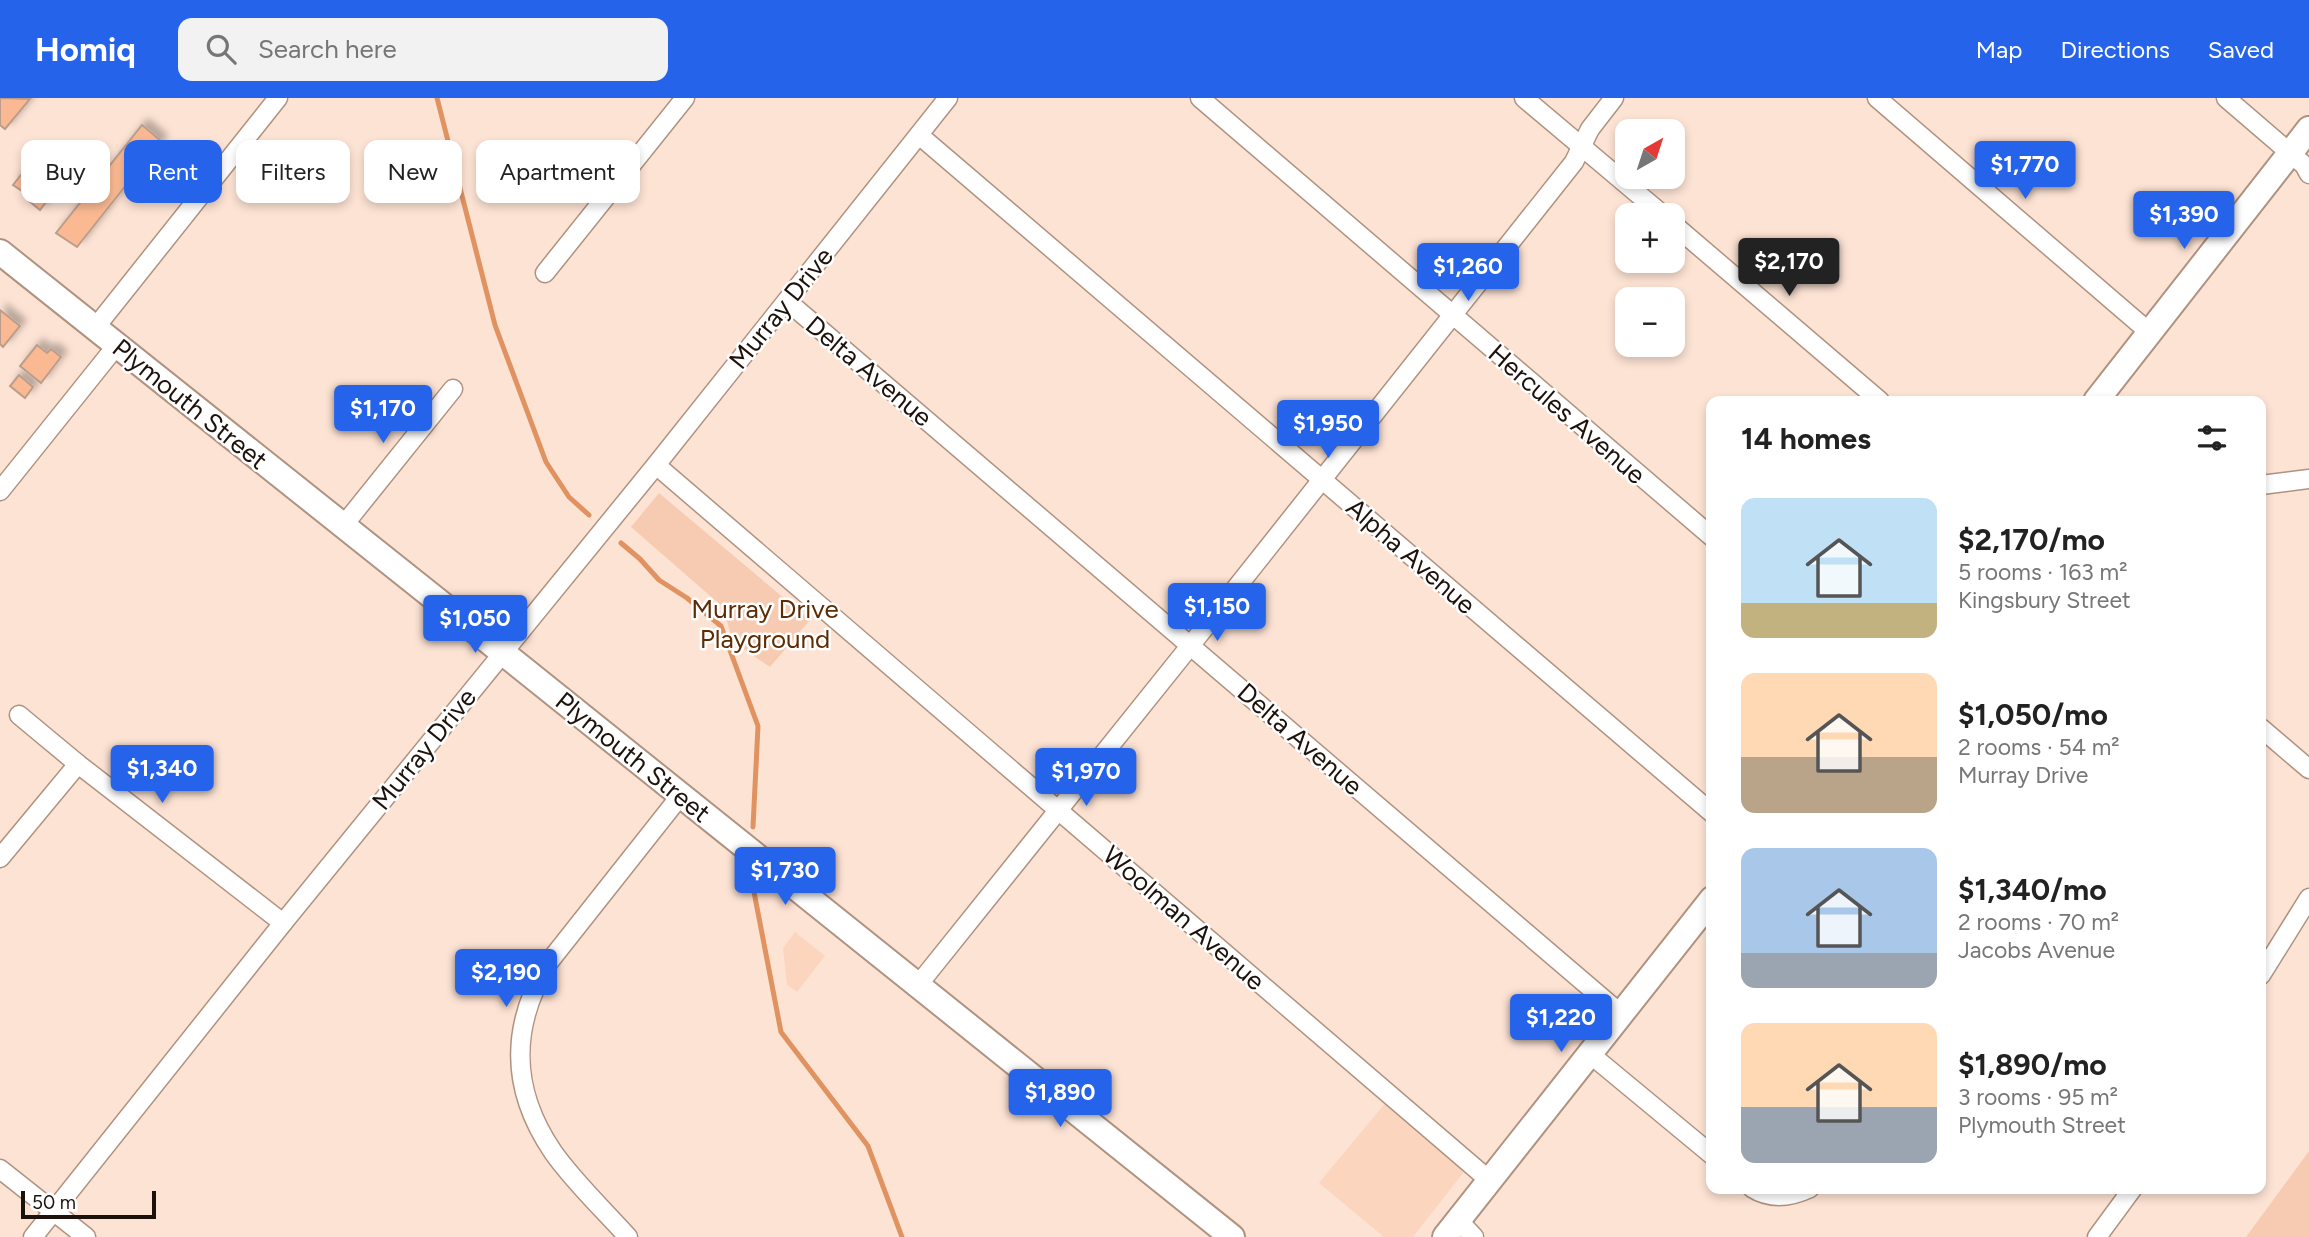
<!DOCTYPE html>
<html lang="en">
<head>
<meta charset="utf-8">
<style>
	:root { --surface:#fff; --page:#f2f2f2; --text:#222; --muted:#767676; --accent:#2563eb }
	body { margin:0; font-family:Figtree,sans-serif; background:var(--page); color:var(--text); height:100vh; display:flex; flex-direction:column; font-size:26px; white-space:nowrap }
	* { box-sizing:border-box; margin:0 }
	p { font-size:23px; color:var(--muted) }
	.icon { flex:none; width:38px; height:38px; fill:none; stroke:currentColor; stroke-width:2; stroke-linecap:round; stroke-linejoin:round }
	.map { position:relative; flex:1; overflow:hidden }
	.details { position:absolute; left:1706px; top:298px; width:560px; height:798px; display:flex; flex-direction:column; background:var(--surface); border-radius:14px; box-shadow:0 4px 10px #0003 }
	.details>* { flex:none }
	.hud { position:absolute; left:21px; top:42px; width:665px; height:63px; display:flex; gap:14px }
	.needle { width:46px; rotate:39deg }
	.controls { position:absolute; left:1615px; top:21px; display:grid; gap:14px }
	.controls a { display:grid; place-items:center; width:70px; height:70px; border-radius:14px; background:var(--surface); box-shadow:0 4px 10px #0003; font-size:35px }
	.scale { position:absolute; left:21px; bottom:18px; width:135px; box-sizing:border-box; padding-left:7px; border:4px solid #1d120b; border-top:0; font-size:19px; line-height:24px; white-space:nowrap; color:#1d120b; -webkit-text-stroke:5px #fff; paint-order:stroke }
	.price { position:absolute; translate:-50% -60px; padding:0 16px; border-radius:7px; background:var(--accent); color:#fff; font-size:23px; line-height:46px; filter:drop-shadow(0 2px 4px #0008) }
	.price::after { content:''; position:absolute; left:50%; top:42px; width:21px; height:16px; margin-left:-10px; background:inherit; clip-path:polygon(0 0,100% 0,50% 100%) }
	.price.on { background:#222; color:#fff }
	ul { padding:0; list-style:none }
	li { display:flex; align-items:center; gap:21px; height:175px; padding:0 35px }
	li span { display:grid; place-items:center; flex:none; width:196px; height:140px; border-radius:14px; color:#555 }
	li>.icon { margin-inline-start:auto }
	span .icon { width:84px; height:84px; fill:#fffc; stroke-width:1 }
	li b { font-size:30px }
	h2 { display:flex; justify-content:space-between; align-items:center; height:84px; padding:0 35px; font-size:30px }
	.chip { padding:0 24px; border-radius:14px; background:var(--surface); box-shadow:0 4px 10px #0003; font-size:24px; line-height:63px }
	.chip.on { background:var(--accent); color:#fff }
	header { display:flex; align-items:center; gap:42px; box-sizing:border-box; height:98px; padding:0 35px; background:var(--accent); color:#fff }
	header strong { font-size:33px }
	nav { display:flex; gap:38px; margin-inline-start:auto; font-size:24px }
	.search { width:490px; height:63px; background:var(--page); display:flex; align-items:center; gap:18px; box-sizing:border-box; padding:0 24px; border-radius:14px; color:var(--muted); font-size:26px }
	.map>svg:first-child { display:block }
	.built { fill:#fcd5be }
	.green { fill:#f7cbb1 }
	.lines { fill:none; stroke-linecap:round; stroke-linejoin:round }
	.stream { stroke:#e09261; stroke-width:5 }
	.building { fill:#fab992; stroke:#bb9d8b; stroke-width:2; filter:url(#shadow) }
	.street-casing { stroke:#b09280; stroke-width:21 }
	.secondary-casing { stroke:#b09280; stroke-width:28 }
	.street { stroke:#fff; stroke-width:18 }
	.secondary { stroke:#fff; stroke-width:24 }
	.labels { text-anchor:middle; stroke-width:5; stroke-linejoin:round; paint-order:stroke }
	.street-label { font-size:26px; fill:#1d120b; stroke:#fff }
	.park-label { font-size:26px; fill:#5d2b04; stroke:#fff }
</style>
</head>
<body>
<header>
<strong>Homiq</strong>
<div class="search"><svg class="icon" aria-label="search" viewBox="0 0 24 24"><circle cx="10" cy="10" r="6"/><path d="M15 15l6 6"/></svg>Search here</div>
<nav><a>Map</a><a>Directions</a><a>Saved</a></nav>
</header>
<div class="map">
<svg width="2309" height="1139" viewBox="0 0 2309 1139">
	<defs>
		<filter id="shadow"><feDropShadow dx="6" dy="-6" stdDeviation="3.5" flood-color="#0004"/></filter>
	</defs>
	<rect width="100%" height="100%" fill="#fde3d4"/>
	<g class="built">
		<polygon points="795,834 825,858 797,894 787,887 783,850"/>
		<polygon points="1387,1003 1461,1067 1463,1075 1413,1139 1384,1139 1319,1085"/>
	</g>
	<g class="green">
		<polygon points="659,395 810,522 770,569 732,543 724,510 631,429"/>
		<polygon points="2309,1053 2309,1139 2246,1139"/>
	</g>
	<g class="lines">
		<g class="stream">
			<polyline points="437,0 495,227 546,364 569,399 589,417"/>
			<polyline points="621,445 640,461 659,482 687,500 721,528 758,628 753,729"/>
			<polyline points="754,794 781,934 868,1048 902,1139"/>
		</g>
	</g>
	<g class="building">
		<polygon points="0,0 30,1 5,31 0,27"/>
		<polygon points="142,27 161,43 77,149 56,135"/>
		<polygon points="25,72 53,95 40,112 29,103 31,99 13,87"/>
		<polygon points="0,212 20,228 3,249 0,246"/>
		<polygon points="37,247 47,255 51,251 61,259 41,285 20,268"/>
		<polygon points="19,277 33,289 25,300 10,288"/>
	</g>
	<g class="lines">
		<g class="street-casing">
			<g id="street">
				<polyline points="1200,0 1712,439"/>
				<polyline points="1524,0 1663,117"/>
				<polyline points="1877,0 2149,234"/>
				<polyline points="2226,0 2304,67 2309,76"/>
				<polyline points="919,37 1712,715"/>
				<polyline points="1673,126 1880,303"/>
				<polyline points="545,175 685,0"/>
				<polyline points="787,203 1621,916"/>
				<polyline points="95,230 278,0"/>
				<polyline points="656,367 1489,1082"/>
				<polyline points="2261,387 2309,381"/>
				<polyline points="0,393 117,247"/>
				<polyline points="343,428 453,291"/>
				<polyline points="19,617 78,666 283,825"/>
				<polyline points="2261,630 2309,671"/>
				<polyline points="0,760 78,666"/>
				<polyline points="2261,877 2309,800"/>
				<polyline points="918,887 1190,548 1574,64 1590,31 1614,0"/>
				<polyline points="1590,956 1712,1057"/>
				<polyline points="0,1071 86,1139"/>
				<path d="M1752,1090c19,12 39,9 58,0"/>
				<polyline points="1458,1122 1474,1139"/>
				<polyline points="33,1139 283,825 656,367 948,0"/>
				<path d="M628,1139c-25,-28 -54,-55 -75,-85 -43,-63 -43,-126 -4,-190l132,-167"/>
				<polyline points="2097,1139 2133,1090"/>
			</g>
		</g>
		<g class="secondary-casing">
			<g id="secondary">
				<polyline points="0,154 502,554 1232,1139"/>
				<polyline points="2096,303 2309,31"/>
				<polyline points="1445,1139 1712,801"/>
			</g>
		</g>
		<use href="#street" class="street"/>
		<use href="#secondary" class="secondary"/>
	</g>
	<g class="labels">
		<g class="street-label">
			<text transform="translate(781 210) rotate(-51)" y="9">Murray Drive</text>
			<text transform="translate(869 273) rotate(40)" y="9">Delta Avenue</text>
			<text transform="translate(190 306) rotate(39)" y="9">Plymouth Street</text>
			<text transform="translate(1567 316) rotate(41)" y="9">Hercules Avenue</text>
			<text transform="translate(1411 458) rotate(41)" y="9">Alpha Avenue</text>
			<text transform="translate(1300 641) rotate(41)" y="9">Delta Avenue</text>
			<text transform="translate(424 651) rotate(-51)" y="9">Murray Drive</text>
			<text transform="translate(633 659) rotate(39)" y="9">Plymouth Street</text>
			<text transform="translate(1184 820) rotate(41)" y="9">Woolman Avenue</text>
		</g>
		<g class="park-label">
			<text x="765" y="520">Murray Drive<tspan x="765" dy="30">Playground</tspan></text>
		</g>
	</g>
</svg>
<div class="controls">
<a><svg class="needle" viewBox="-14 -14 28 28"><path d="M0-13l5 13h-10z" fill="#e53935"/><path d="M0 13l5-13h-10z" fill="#767676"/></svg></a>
<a>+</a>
<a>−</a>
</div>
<div class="scale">50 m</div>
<b class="price" style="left:2025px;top:103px">$1,770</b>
<b class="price" style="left:2184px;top:153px">$1,390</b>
<b class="price on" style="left:1789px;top:200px">$2,170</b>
<b class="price" style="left:1468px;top:205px">$1,260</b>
<b class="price" style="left:383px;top:347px">$1,170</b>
<b class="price" style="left:1328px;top:362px">$1,950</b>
<b class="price" style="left:1217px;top:545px">$1,150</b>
<b class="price" style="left:475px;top:557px">$1,050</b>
<b class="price" style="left:162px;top:707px">$1,340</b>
<b class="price" style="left:1086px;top:710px">$1,970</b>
<b class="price" style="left:785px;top:809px">$1,730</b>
<b class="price" style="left:506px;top:911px">$2,190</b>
<b class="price" style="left:1561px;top:956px">$1,220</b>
<b class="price" style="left:1060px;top:1031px">$1,890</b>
<div class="hud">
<a class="chip">Buy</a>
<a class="chip on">Rent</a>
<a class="chip">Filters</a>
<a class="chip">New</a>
<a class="chip">Apartment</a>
</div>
<section class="details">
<h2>14 homes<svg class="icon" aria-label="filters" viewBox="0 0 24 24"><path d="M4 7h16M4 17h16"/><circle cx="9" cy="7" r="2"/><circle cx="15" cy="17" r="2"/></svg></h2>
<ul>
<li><span style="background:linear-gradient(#bfe0f5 75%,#c2b280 0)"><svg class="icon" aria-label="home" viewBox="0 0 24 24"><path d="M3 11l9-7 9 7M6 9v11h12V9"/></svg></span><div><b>$2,170/mo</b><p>5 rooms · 163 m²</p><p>Kingsbury Street</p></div></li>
<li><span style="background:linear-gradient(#ffd9b3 60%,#b9a48a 0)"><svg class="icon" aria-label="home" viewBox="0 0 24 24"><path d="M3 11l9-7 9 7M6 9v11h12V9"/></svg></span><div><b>$1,050/mo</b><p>2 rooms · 54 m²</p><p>Murray Drive</p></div></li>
<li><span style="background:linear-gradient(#a9c7e8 75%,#9aa5b1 0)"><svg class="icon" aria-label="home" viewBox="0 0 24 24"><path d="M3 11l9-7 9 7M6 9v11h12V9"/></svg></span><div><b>$1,340/mo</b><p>2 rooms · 70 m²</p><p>Jacobs Avenue</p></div></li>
<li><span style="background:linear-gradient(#ffd9b3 60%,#9aa5b1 0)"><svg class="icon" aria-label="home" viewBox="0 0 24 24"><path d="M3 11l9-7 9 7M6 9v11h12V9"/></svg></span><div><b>$1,890/mo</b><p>3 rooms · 95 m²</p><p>Plymouth Street</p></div></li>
</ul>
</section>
</div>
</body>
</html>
